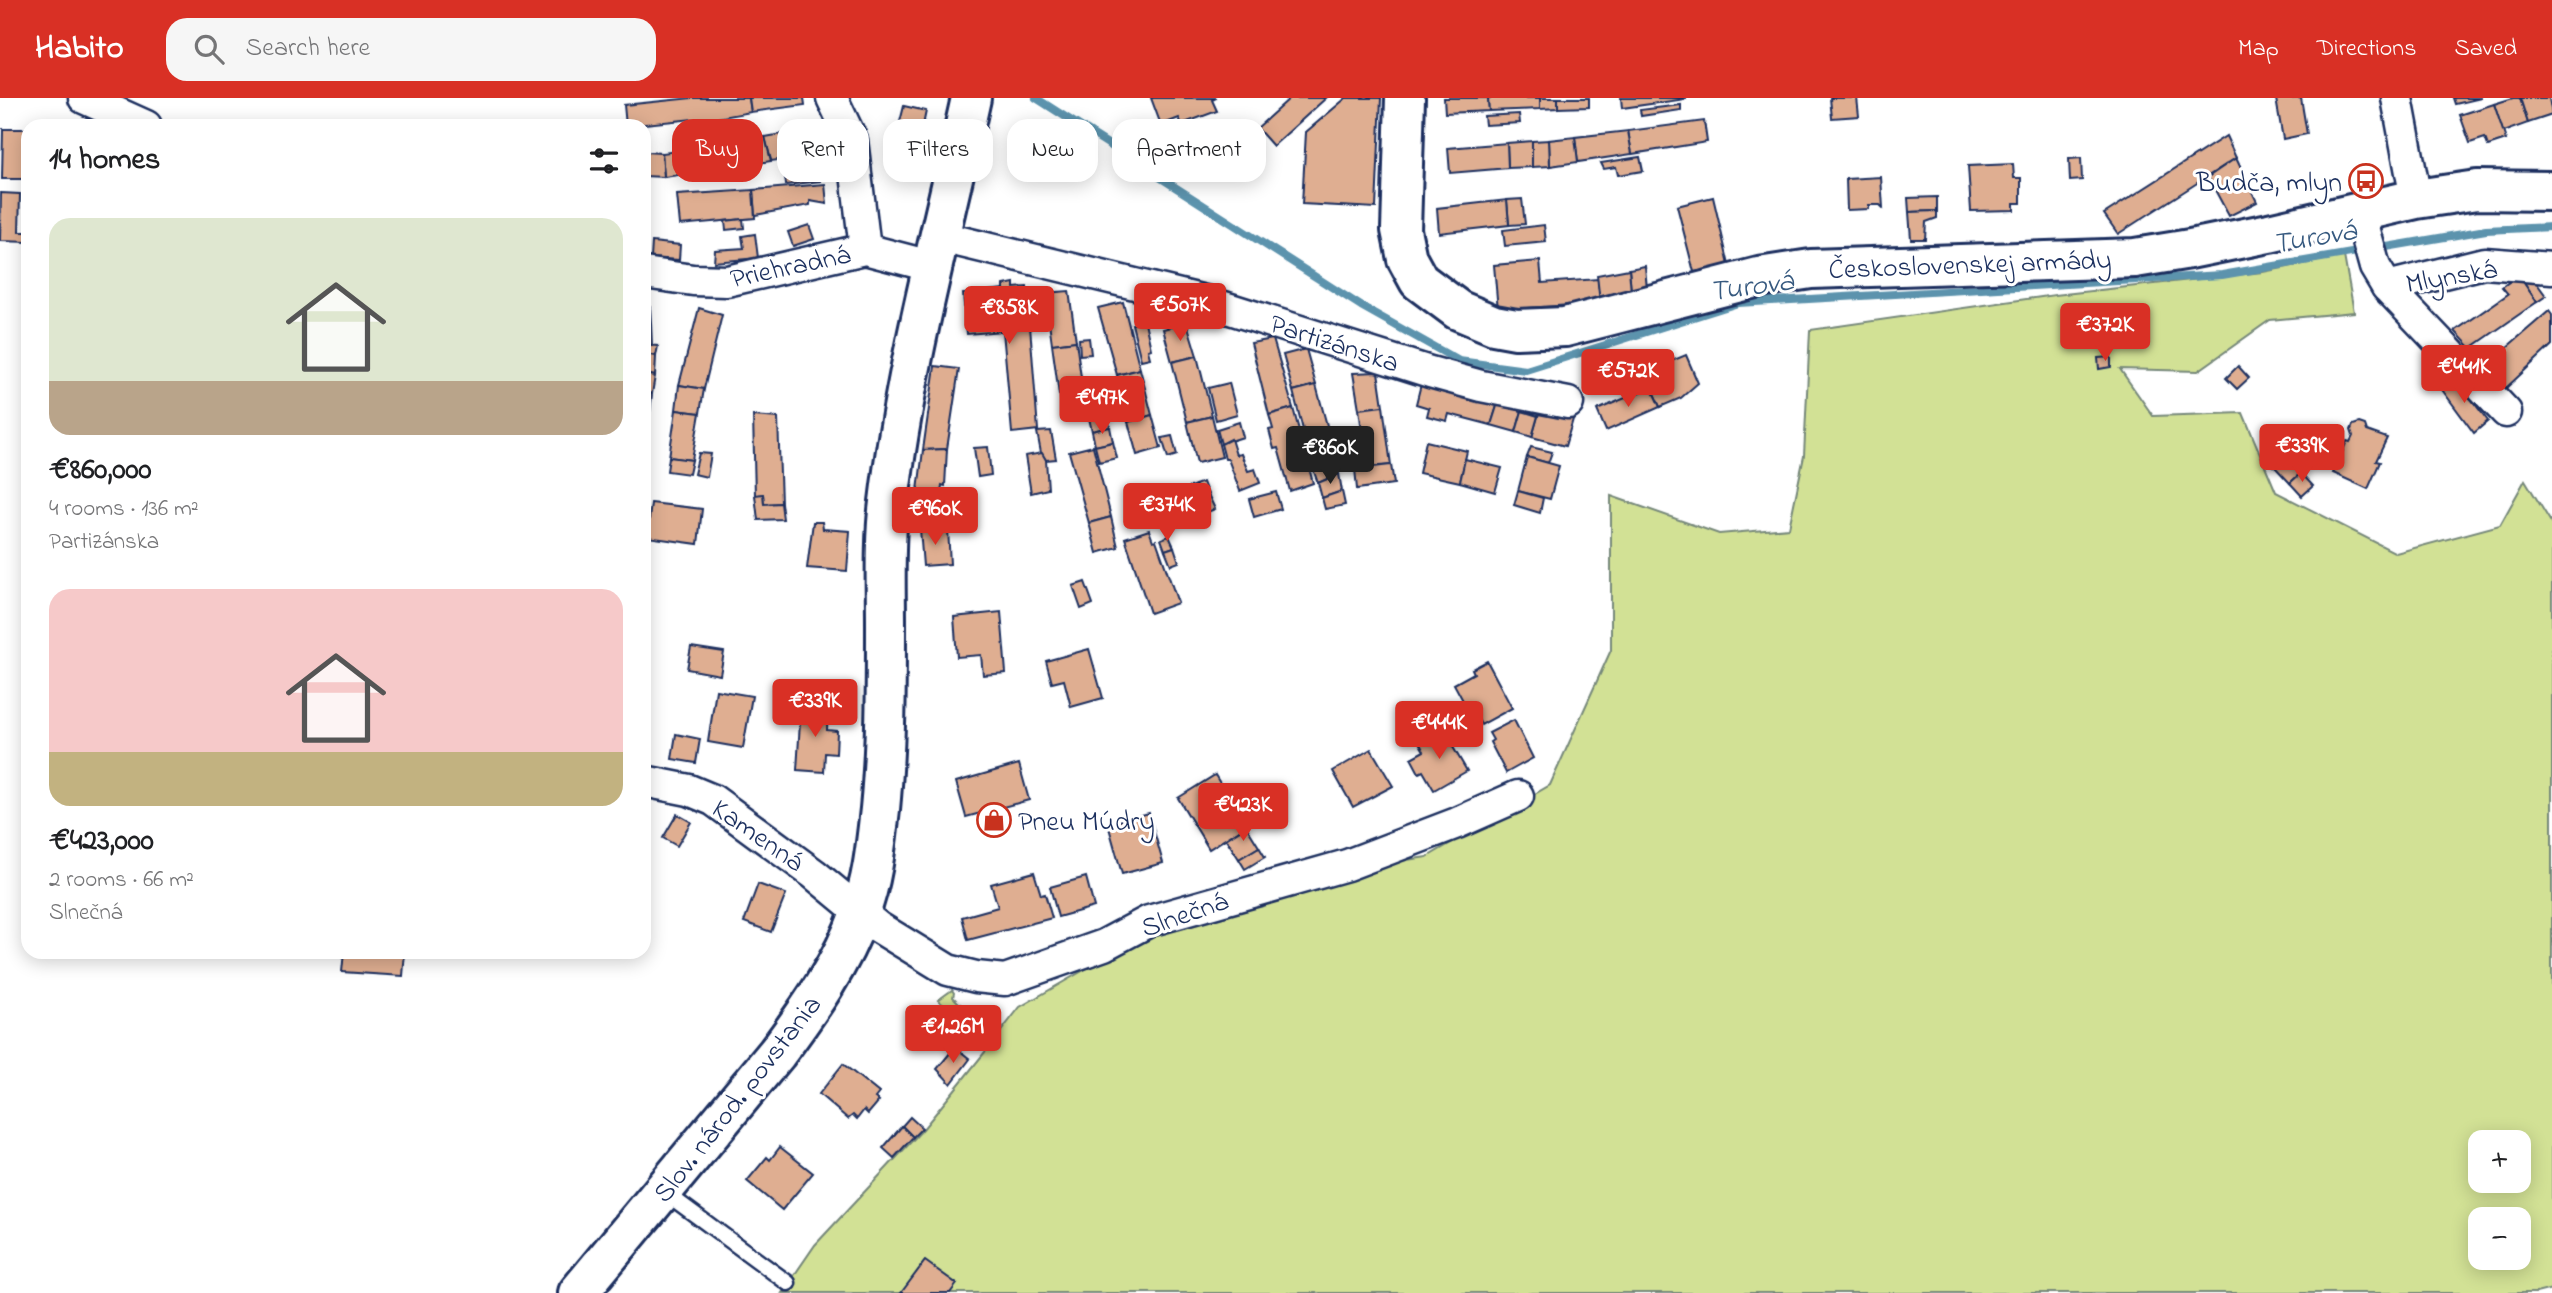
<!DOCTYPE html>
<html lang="en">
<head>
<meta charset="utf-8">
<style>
	:root { --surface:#fff; --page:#f6f6f6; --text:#202124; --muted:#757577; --accent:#d93025 }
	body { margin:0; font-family:"Indie Flower",sans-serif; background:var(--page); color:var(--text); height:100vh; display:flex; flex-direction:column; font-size:26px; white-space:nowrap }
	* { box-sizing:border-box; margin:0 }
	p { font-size:23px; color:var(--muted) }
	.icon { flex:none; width:38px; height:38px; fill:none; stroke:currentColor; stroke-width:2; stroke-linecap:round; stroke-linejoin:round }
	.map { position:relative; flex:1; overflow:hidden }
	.panel { position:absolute; left:21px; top:21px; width:630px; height:840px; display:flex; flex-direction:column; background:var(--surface); border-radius:21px; box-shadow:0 4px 18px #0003 }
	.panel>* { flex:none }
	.guide { position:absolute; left:672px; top:21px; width:665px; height:63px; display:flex; gap:14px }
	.controls { position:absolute; left:2468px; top:1032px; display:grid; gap:14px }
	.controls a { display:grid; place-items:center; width:63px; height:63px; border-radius:14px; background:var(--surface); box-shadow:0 4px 18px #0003; font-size:35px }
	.price { position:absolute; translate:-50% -60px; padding:0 16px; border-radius:7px; background:var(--accent); color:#fff; font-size:23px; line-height:46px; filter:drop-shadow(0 2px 4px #0008) }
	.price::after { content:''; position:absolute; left:50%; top:42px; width:21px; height:16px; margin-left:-10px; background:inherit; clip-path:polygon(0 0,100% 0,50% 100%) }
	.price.current { background:#222; color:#fff }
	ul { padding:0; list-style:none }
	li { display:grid; align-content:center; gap:14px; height:371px; padding:0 28px }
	li span { display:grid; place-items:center; height:217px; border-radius:21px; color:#555 }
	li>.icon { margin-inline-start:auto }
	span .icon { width:126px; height:126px; fill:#fffc; stroke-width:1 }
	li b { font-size:30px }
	h2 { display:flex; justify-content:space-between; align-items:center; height:84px; padding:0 28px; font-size:30px }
	.chip { padding:0 24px; border-radius:21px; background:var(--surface); box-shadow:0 4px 18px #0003; font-size:24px; line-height:63px }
	.chip.current { background:var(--accent); color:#fff }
	header { display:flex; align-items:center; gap:42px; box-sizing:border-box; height:98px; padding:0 35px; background:var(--accent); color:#fff }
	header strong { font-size:33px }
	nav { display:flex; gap:38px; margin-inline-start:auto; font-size:24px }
	.search { width:490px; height:63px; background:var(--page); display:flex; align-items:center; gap:18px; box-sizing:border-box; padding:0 24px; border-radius:21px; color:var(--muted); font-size:26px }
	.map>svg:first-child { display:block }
	.green { fill:#d2e195; stroke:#76887a; stroke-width:2; fill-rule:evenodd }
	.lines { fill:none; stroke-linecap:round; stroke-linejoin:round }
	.stream { stroke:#5b93ad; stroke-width:8 }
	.building { fill:#dfae91; stroke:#1b2f5e; stroke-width:2 }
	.lane-casing { stroke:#1b2f5e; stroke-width:19 }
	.street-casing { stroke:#1b2f5e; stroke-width:35 }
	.secondary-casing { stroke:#1b2f5e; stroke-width:44 }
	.lane { stroke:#fff; stroke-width:14 }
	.street { stroke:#fff; stroke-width:30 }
	.secondary { stroke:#fff; stroke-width:38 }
	.labels { text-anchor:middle; stroke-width:6; stroke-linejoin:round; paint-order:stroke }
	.poi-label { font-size:28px; fill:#1b2f5e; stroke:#fff; text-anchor:end }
	.street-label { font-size:28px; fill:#1b2f5e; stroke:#fff }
	.water-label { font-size:30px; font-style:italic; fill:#36597f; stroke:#fff }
</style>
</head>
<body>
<header>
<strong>Habito</strong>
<div class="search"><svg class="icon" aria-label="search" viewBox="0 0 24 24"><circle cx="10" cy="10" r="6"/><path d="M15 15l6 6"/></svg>Search here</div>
<nav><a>Map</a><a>Directions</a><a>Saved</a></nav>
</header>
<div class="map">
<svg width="2552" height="1195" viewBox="0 0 2552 1195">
	<rect width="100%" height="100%" fill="#fff"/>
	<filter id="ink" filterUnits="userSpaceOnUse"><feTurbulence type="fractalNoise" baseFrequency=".0143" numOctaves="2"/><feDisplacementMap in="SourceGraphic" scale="14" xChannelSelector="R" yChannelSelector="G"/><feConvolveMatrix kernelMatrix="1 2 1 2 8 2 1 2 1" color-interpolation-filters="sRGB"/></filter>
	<g filter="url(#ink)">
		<path class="green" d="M2344,158l10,56 -84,8 -72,51 -78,-2 33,47 90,-3 33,79 120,61 104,-28 25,-45 27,44v765l-16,4h-1754l33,-48 108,-116 66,-82 -51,-47 14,-10 2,3 -1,4 42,42 25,-32 210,-121 197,-29 123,-72 61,-135v-154l108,38 70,-6 15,-72 6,-126 245,-35 208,-23zM2480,1045h38v38h-38zM2480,1122h38v38h-38z"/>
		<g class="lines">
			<polyline class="stream" points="1036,0 1361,208 1459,263 1526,272 1738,205 2222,177 2486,132 2552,129"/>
		</g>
		<g class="building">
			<polygon points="692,0 749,0 751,14 695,24 693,21 626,28 624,7"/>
			<polygon points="749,0 804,0 805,7 751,14"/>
			<polygon points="1151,0 1216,0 1212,2 1217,13 1182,26 1179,20 1161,27"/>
			<polygon points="1290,0 1326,0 1273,48 1257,30"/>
			<polygon points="1346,0 1381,0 1376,110 1302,106 1306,34"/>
			<polygon points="1444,0 1488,0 1489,13 1445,15"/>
			<polygon points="1488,0 1540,0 1540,11 1489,13"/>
			<polygon points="1540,0 1558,0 1558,10 1540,11"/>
			<polygon points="1558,0 1589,0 1589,9 1558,10"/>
			<polygon points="1621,0 1686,0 1686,1 1622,10"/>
			<polygon points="1830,0 1857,0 1859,18 1832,20"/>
			<polygon points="2301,0 2307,36 2283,41 2276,1"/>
			<polygon points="2453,0 2481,0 2455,6"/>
			<polygon points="2513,0 2520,0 2528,25 2503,34 2494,6"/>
			<polygon points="2520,0 2549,0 2552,17 2528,25"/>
			<polygon points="2494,6 2506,42 2488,48 2485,40 2470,45 2460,17"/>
			<polygon points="1681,7 1681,12 1641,18 1640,12"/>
			<polygon points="904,8 926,13 921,37 898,32"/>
			<polygon points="1519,16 1520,25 1485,27 1484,18"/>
			<polygon points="1704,23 1707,44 1632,56 1628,33"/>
			<polygon points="3,31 28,31 28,81 2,81"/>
			<polygon points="811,31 818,57 771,63 765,39"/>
			<polygon points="1628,33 1632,56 1578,64 1575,39"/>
			<polygon points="2226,38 2236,60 2118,136 2104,116"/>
			<polygon points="765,39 771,63 739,68 735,45"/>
			<polygon points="1575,39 1578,64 1550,68 1549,42"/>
			<polygon points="1549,42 1550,68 1532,69 1532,43"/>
			<polygon points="1532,43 1532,69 1508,70 1507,45"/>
			<polygon points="735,45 739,68 664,79 662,55"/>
			<polygon points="1507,45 1508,70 1450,75 1448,50"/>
			<polygon points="644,54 662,55 664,79 644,78"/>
			<polygon points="1640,59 1643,73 1618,77 1616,69 1604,71 1601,65"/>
			<polygon points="2081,60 2082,82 2070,83 2069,61"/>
			<polygon points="2236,60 2257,104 2229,118 2208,79"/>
			<polygon points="2013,66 2014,80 2021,80 2021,105 2014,105 2014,112 1971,113 1968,68"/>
			<polygon points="819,73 820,83 786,87 785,78"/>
			<polygon points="1881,79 1883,110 1880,107 1869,107 1869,111 1847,112 1846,81"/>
			<polygon points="825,86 827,106 810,103 810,107 755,117 753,92"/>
			<polygon points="753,92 755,120 680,127 677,97"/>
			<polygon points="1,95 20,96 19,134 28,134 28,144 0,143"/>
			<polygon points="1713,99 1729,167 1694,174 1677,108"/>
			<polygon points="1937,99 1937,113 1909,114 1908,100"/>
			<polygon points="1522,101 1525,126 1509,127 1507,102"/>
			<polygon points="1507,102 1509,127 1439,135 1437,110"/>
			<polygon points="1937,113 1937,120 1926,124 1925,141 1911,141 1909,114"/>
			<polygon points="743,121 744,130 726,132 725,123"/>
			<polygon points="809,127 814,141 793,148 788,134"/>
			<polygon points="1544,127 1546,144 1505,148 1503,132"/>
			<polygon points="755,136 758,160 714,164 715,152 744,150 742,138"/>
			<polygon points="652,144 680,147 679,162 651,160"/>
			<polygon points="1540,163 1542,185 1598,181 1600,205 1498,212 1494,167"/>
			<polygon points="1645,168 1647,191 1631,194 1629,171"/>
			<polygon points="1629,171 1631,194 1600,205 1597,177"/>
			<polygon points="2519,177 2537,204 2471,250 2455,233 2508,196 2502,189"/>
			<polygon points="2533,180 2546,198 2537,204 2524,185"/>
			<polygon points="1014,185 1014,190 1027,189 1038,332 1012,335 1003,233 967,236 963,196 1004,191 1004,187"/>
			<polygon points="1069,193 1076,243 1052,246 1045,195"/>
			<polygon points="1123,204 1140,271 1117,277 1098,210"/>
			<polygon points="644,209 650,209 651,225 644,225"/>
			<polygon points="699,210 722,217 704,291 679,287"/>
			<polygon points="2549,213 2552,217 2552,247 2506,290 2486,267"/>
			<polygon points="1145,224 1151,251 1148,252 1150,260 1141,262 1132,226"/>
			<polygon points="644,225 651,225 652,247 644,247"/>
			<polygon points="1187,225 1197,258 1172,264 1163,231"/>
			<polygon points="1089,240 1091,256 1080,257 1079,241"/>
			<polygon points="1273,241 1293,310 1269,317 1251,245"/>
			<polygon points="1076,243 1083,294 1059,297 1052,246"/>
			<polygon points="644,247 658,248 656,258 644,256"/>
			<polygon points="1306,251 1316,287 1293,293 1283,257"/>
			<polygon points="644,256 656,258 655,278 644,276"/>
			<polygon points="1686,257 1698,285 1681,300 1660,309 1651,289 1663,284 1657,269"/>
			<polygon points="1197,258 1212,318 1187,324 1172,264"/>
			<polygon points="2111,259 2111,269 2099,271 2098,260"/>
			<polygon points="935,268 959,271 947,351 923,352"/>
			<polygon points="2238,268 2249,280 2237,291 2226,280"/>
			<polygon points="1140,271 1152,317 1128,324 1117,277"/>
			<polygon points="1378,274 1383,308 1359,311 1353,275"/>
			<polygon points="644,276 655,278 652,296 644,295"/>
			<polygon points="1618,277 1621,288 1592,297 1589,285"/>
			<polygon points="2454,279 2488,323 2474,335 2440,289"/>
			<polygon points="1422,282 1498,305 1491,327 1449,316 1447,323 1427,318 1429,310 1416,306"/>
			<polygon points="1229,285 1237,316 1216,322 1208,290"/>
			<polygon points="679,287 704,291 700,315 676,312"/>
			<polygon points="1316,287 1335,357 1311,363 1293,293"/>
			<polygon points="1651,289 1660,309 1606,333 1597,312"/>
			<polygon points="1102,293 1106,311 1088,316 1084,298"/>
			<polygon points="1083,294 1083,313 1063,315 1060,297"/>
			<polygon points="644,295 652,296 647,342 644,342"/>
			<polygon points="1498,305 1522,313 1516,334 1491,327"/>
			<polygon points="1383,308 1391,367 1367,369 1359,311"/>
			<polygon points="1541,308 1574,318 1565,348 1532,339"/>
			<polygon points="1293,310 1313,385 1290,393 1278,350 1274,351 1269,332 1273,331 1269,317"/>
			<polygon points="1106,311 1110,329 1092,333 1088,316"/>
			<polygon points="676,312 700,315 692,362 669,359"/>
			<polygon points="1522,313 1538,318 1532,339 1516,334"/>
			<polygon points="1152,317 1161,350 1137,357 1128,324"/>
			<polygon points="753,318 778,320 781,405 764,406 763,396 755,397"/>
			<polygon points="1212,318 1222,359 1197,365 1187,324"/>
			<polygon points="1239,324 1243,339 1221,346 1217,331"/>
			<polygon points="2359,325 2365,327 2367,333 2387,340 2376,363 2380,364 2368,391 2333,375 2347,343 2350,344 2353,338 2351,332 2353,327"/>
			<polygon points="1110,329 1113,344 1095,348 1092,333"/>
			<polygon points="1051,333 1056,361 1046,362 1041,355 1037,334"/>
			<polygon points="1172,338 1177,357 1168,360 1162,340"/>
			<polygon points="1231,341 1236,357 1241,356 1248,373 1255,371 1260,385 1240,393 1228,361 1225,361 1221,346"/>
			<polygon points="1426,343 1467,353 1460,384 1419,375"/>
			<polygon points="1113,344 1117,360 1099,364 1095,348"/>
			<polygon points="1093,348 1111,419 1089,425 1069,354"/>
			<polygon points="988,349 991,377 978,379 974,350"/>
			<polygon points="1531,349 1552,354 1548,365 1527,359"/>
			<polygon points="947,351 945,388 942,387 940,401 917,401 923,352"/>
			<polygon points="699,355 711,356 707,379 694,376"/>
			<polygon points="1042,355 1046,362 1048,391 1031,395 1025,358"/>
			<polygon points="1335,357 1336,365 1313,371 1311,363"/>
			<polygon points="2286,357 2302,374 2290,385 2274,368"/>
			<polygon points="669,359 692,362 689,376 667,373"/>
			<polygon points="1527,359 1559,368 1550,401 1518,393"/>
			<polygon points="1465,361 1502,370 1495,394 1460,384"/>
			<polygon points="1336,365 1339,376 1318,385 1313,371"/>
			<polygon points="1391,367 1394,386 1357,391 1355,371"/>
			<polygon points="2301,375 2313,388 2302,398 2290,385"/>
			<polygon points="1339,376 1342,393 1322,400 1318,385"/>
			<polygon points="1203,384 1206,392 1198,395 1195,387"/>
			<polygon points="1195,387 1198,395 1206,392 1215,411 1188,422 1181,401 1188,399 1185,391"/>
			<polygon points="1342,393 1345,407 1325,411 1322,400"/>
			<polygon points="1518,393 1543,400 1540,415 1514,407"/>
			<polygon points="1276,394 1281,411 1254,419 1249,401"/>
			<polygon points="763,396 764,406 781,405 783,421 758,422 755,397"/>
			<polygon points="940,401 942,430 920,431 919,402"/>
			<polygon points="651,405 702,411 698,446 647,439"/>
			<polygon points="1111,419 1118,449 1097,455 1089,425"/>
			<polygon points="813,424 822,424 823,431 850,433 847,473 807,470"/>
			<polygon points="920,431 948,431 950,466 923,468"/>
			<polygon points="1149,432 1153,443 1156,442 1178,505 1150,515 1125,440"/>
			<polygon points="1169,438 1174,449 1165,452 1161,441"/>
			<polygon points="1174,449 1179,464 1171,467 1165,452"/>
			<polygon points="1085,484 1093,506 1081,511 1073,488"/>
			<polygon points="1001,514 1006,575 983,577 981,557 957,559 954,519"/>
			<polygon points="691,549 724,554 720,577 687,571"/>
			<polygon points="1089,551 1103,600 1071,609 1064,582 1052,585 1046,563"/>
			<polygon points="1487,563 1512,610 1481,627 1471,608 1467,610 1454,586 1474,575 1472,571"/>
			<polygon points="716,592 752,598 743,650 708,644"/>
			<polygon points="801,608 828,610 827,632 837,633 836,656 825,655 824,674 797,672"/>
			<polygon points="1514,622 1533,660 1506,675 1490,644 1493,642 1489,635"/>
			<polygon points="1443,632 1467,673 1434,692 1423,673 1419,675 1411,660 1424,653 1420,646"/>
			<polygon points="676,636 700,641 696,665 672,661"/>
			<polygon points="1371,651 1393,688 1353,709 1333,673"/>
			<polygon points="1019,666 1029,702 966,719 956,684"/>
			<polygon points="1215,677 1246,728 1209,751 1178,700"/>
			<polygon points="1149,715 1163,765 1122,776 1108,726"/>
			<polygon points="677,716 691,724 677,748 663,740"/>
			<polygon points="1246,728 1259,749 1239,761 1226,741"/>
			<polygon points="1259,749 1265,759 1245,771 1239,761"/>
			<polygon points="1034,774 1041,797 1045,796 1052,820 968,842 962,819 998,809 991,786"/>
			<polygon points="1086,779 1094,809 1058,819 1050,789"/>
			<polygon points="758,786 786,796 771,834 744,824"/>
			<polygon points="344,854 405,854 403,878 342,874"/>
			<polygon points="955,949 970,961 951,986 937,971"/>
			<polygon points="843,966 879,995 875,1000 879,1003 868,1016 864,1012 857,1021 853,1017 848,1021 819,996"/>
			<polygon points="910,1019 922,1030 913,1039 902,1028"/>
			<polygon points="902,1028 913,1039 894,1060 883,1050"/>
			<polygon points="780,1049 813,1075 782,1112 747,1083 767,1059 770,1062"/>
			<polygon points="925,1163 957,1186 950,1195 901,1195"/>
		</g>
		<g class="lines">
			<g class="lane-casing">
				<polyline id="lane" points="663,1093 788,1185"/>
			</g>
			<g class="street-casing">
				<g id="street">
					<polyline points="84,0 146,28"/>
					<polyline points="832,0 852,42 865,151"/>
					<polyline points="2397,0 2416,101"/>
					<polyline points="2360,115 2375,169 2387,189 2484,165 2552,170"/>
					<polyline points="941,139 1205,203 1430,274 1481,288 1568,305"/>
					<polyline points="644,175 693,182 727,183 865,151 934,169"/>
					<polyline points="2387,189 2506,314"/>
					<polyline points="644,683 689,692 713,702 814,776 878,829 948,872 976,879 1005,882 1104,847 1149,823 1347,767 1457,725 1518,698"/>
				</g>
			</g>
			<g class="secondary-casing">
				<g id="secondary">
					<polyline points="1405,0 1401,132 1407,161 1419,183 1458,212 1494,227 1516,231 1565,229 1759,179 1811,171 2135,160 2190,151 2269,135 2416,101 2477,92 2552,93"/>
					<path d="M578,1195l199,-240c32,-43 65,-89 83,-140 13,-34 16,-69 20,-104 6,-62 6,-123 6,-185 0,-40 -2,-82 3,-122 16,-136 53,-270 82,-404"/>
				</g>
			</g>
			<use href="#lane" class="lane"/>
			<use href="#street" class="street"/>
			<use href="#secondary" class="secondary"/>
		</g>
	</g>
	<defs>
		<g id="bus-ring" transform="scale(1.75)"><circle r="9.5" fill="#fff" stroke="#c8321e" stroke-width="1.5"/><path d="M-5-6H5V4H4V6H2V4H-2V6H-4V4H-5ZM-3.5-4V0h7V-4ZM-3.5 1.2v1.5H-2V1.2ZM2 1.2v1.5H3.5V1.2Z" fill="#c8321e"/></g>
		<g id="shop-ring" transform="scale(1.75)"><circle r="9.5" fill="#fff" stroke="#c8321e" stroke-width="1.5"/><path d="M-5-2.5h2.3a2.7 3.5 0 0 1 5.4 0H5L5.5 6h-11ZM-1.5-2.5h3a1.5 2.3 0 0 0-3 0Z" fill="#c8321e"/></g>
	</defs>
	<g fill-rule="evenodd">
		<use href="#bus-ring" x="2366" y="83"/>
		<use href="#shop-ring" x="994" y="722"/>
	</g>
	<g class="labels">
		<g class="poi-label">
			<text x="2342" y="93">Budča, mlyn</text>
			<text x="1018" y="732" text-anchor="start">Pneu Múdry</text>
		</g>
		<g class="street-label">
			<text transform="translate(1970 165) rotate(-2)" y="10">Československej armády</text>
			<text transform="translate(790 167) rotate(-12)" y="10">Priehradná</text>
			<text transform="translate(2451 177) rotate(-10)" y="10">Mlynská</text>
			<text transform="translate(1335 244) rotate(18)" y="10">Partizánska</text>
			<text transform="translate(759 736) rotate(35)" y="10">Kamenná</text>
			<text transform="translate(1184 815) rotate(-19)" y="10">Slnečná</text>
			<text transform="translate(736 1000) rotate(-52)" y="10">Slov. národ. povstania</text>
		</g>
		<g class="water-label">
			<text transform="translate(2314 138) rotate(-10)" y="10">Turová</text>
			<text transform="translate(1751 187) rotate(-8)" y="10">Turová</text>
		</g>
	</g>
</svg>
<div class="controls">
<a>+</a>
<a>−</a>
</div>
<b class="price" style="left:1180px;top:245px">€507K</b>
<b class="price" style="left:1009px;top:248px">€858K</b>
<b class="price" style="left:2105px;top:265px">€372K</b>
<b class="price" style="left:2464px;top:307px">€441K</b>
<b class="price" style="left:1628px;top:311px">€572K</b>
<b class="price" style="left:1102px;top:338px">€497K</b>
<b class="price" style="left:2302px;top:386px">€339K</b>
<b class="price current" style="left:1330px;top:388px">€860K</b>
<b class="price" style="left:1167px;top:445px">€374K</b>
<b class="price" style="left:935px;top:449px">€960K</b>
<b class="price" style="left:815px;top:641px">€339K</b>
<b class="price" style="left:1439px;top:663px">€444K</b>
<b class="price" style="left:1243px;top:745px">€423K</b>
<b class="price" style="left:953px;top:967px">€1.26M</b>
<div class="guide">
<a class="chip current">Buy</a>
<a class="chip">Rent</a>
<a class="chip">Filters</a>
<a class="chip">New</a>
<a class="chip">Apartment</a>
</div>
<section class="panel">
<h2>14 homes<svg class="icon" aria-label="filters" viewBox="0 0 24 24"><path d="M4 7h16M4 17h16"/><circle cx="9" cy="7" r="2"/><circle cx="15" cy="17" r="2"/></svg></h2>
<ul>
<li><span style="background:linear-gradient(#dfe7d0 75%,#b9a48a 0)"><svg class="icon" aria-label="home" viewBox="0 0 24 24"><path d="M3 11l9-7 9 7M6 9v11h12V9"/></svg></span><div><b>€860,000</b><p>4 rooms · 136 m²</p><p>Partizánska</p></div></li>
<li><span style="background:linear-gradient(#f6c9c9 75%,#c2b280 0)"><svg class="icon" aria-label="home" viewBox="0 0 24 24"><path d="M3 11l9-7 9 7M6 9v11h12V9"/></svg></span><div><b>€423,000</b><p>2 rooms · 66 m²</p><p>Slnečná</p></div></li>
</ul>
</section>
</div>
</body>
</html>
